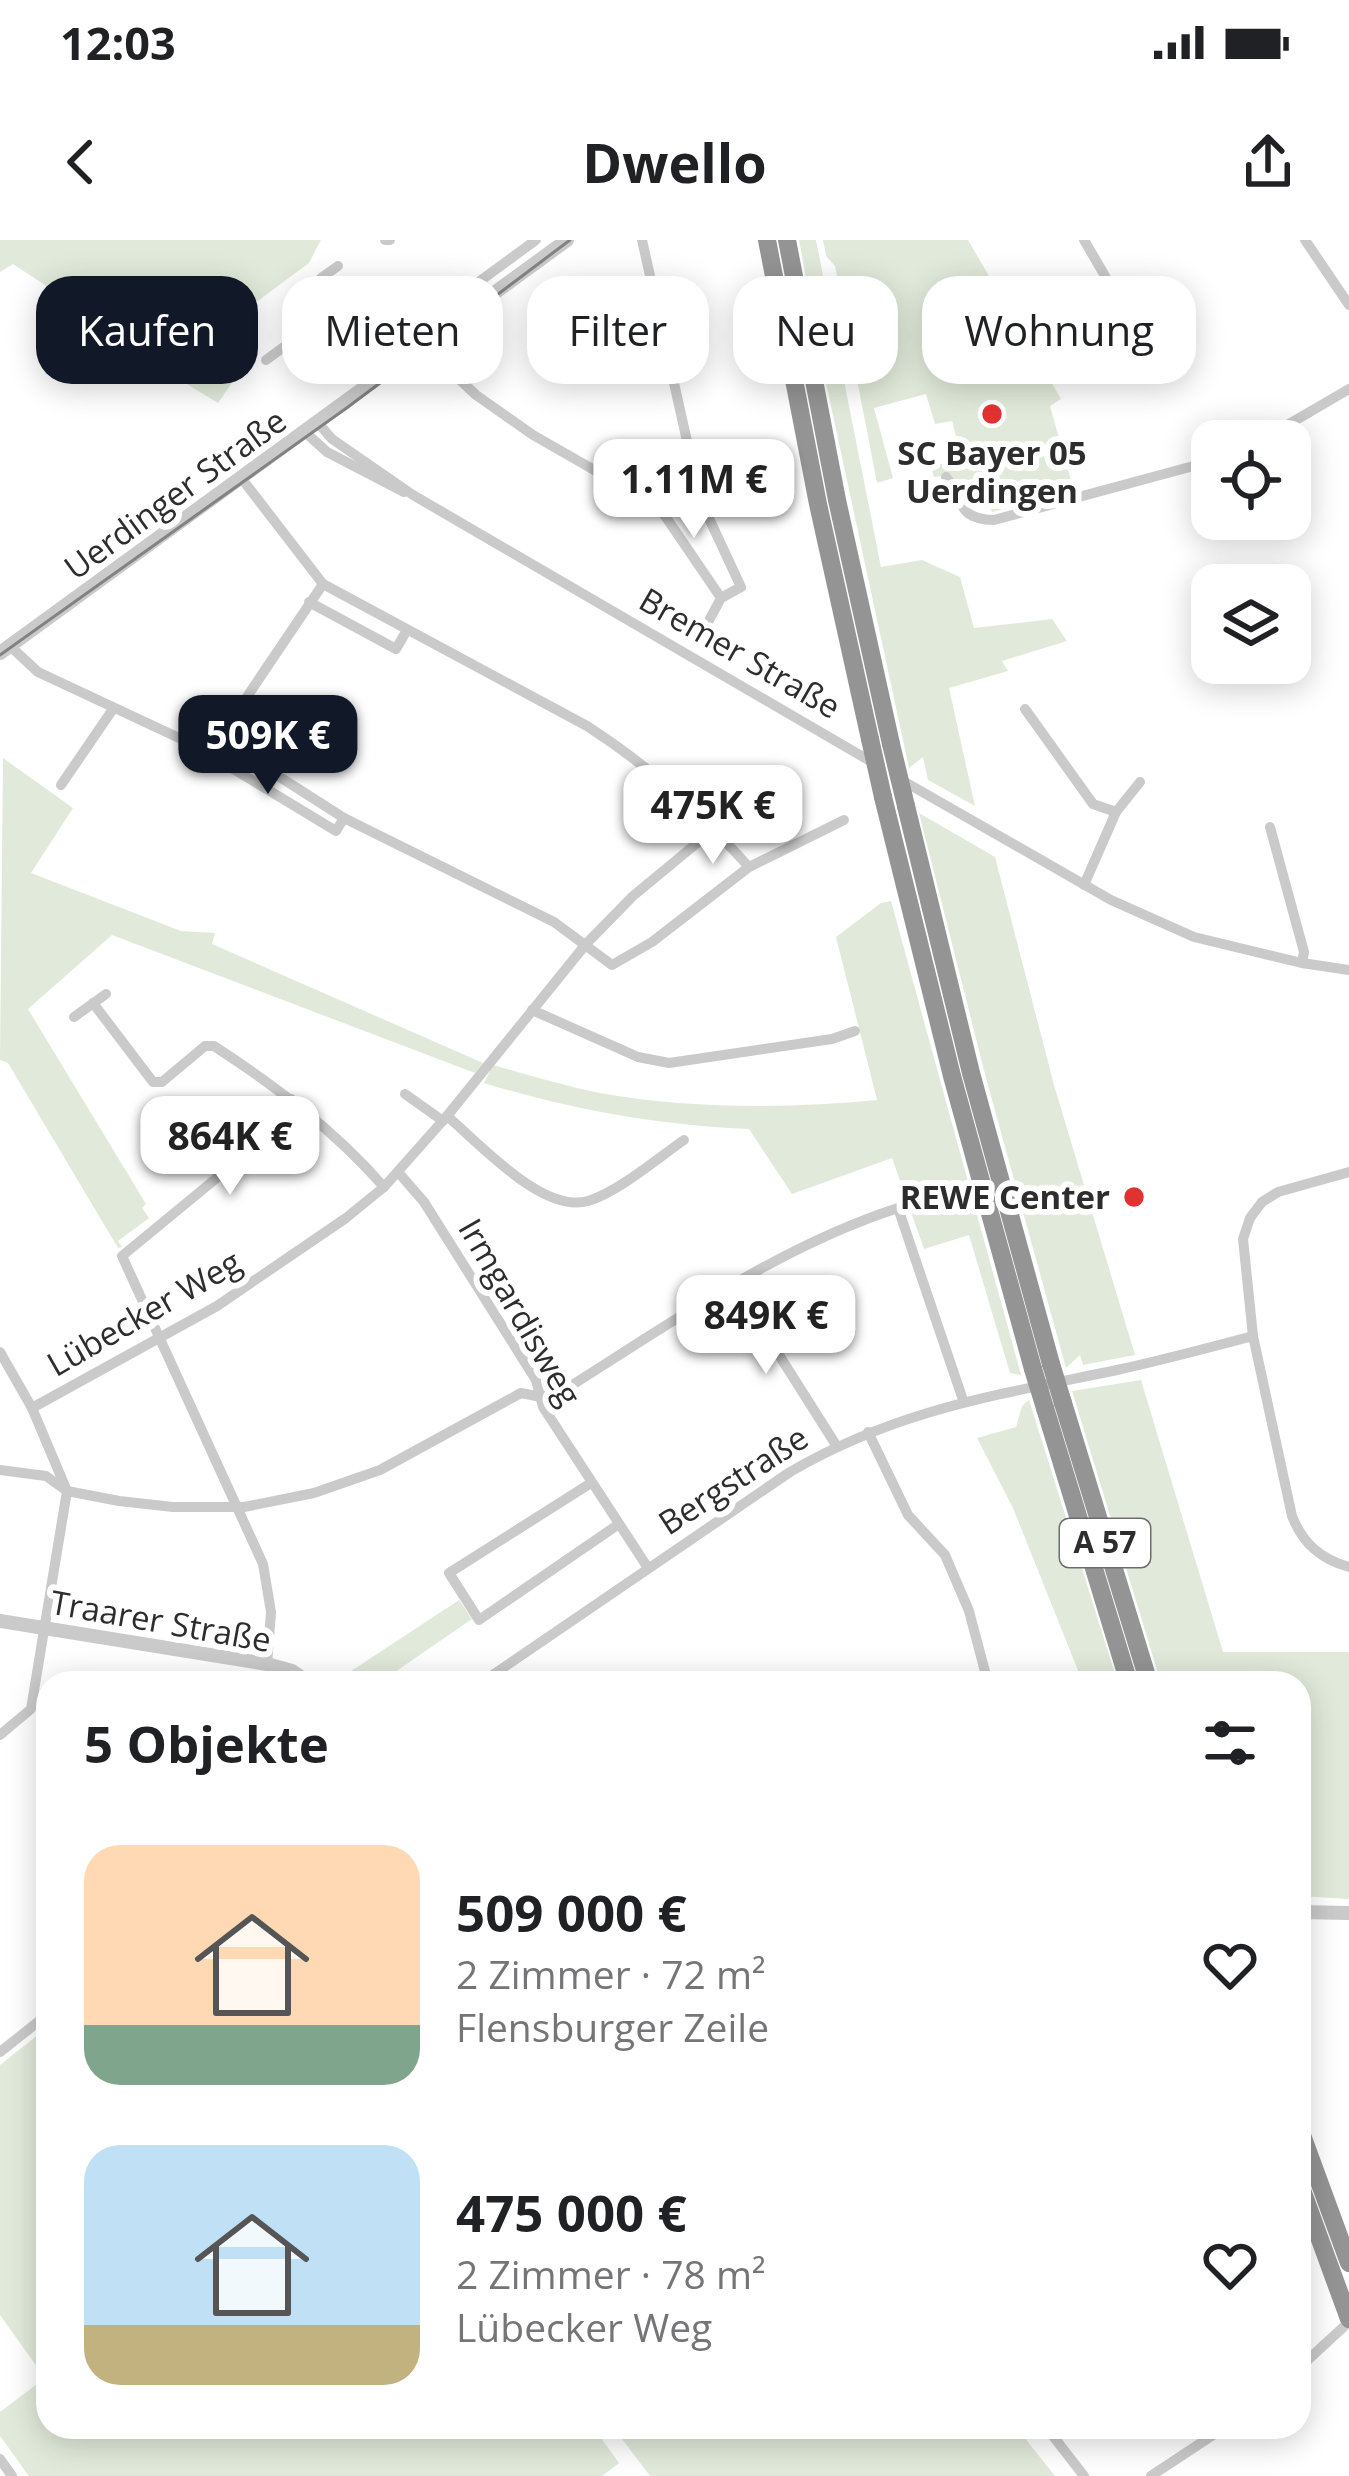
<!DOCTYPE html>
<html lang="de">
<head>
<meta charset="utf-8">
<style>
	:root { --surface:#fff; --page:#f6f6f6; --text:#202124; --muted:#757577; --accent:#111827 }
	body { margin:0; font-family:"Open Sans",sans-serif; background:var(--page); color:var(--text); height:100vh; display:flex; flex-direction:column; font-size:45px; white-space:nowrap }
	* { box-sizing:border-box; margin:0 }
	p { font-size:39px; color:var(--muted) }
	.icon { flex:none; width:66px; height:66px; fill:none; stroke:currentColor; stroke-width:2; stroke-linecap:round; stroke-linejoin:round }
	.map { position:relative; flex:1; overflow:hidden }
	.details { position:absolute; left:36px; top:1431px; width:1275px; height:768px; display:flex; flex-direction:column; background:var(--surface); border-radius:36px; box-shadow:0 6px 30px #0003 }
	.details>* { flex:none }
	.top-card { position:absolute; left:36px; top:36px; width:1278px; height:108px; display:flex; gap:24px }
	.fabs { position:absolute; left:1191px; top:180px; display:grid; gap:24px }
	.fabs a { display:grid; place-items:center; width:120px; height:120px; border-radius:24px; background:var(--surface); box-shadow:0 6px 30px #0003; font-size:60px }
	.price { position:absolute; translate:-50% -102px; padding:0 27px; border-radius:24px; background:#fff; color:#222; font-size:39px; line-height:78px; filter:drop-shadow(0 3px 6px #0008) }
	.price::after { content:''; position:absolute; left:50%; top:72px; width:36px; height:27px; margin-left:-18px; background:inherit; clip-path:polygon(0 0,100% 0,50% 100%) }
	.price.selected { background:var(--accent); color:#fff }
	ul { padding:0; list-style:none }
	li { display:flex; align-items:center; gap:36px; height:300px; padding:0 48px }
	li span { display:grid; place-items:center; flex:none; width:336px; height:240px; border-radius:36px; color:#555 }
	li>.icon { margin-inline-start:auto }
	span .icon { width:144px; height:144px; fill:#fffc; stroke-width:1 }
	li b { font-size:51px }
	h2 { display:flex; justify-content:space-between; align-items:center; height:144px; padding:0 48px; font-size:51px }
	.chip { padding:0 42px; border-radius:36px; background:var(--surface); box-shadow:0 6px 30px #0003; font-size:42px; line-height:108px }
	.chip.selected { background:var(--accent); color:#fff }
	.status { display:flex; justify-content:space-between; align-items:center; height:84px; padding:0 60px; background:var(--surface); direction:ltr }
	.status svg { height:33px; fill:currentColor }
	header { display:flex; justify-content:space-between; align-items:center; height:156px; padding:0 48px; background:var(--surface); font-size:54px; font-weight:700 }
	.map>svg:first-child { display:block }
	.green { fill:#e1eada }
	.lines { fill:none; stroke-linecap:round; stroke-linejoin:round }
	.minor { stroke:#cacaca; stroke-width:10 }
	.tertiary { stroke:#cacaca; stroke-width:14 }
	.motorway { stroke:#949494; stroke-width:18 }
	.tram { stroke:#828282; stroke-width:3 }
	.motorway-bridge { stroke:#949494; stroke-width:18 }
	.poi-dot { fill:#e13231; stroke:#fff; stroke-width:4.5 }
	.labels { text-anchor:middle; stroke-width:12; stroke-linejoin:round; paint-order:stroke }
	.shield { fill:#fff; stroke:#6c6c6c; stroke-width:3 }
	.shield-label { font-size:30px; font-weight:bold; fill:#2d2d2d }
	.poi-label { font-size:33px; font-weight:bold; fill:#2d2d2d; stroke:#fff }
	.street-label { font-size:33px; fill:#2d2d2d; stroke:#fff }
</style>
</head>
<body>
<div class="status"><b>12:03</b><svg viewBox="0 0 49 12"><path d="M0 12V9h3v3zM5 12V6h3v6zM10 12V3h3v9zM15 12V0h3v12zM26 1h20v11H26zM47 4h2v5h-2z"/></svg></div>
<header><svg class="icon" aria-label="back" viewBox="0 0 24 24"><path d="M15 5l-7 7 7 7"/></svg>Dwello<svg class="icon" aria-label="share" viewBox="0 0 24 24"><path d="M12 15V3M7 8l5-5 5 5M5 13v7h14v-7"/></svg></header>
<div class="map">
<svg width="1349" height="2236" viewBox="0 0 1349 2236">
	<rect width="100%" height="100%" fill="#fff"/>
	<g class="green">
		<polygon points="0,0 321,0 309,23 198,105 239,132 218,163 149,121 151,115 13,24 0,32"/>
		<polygon points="799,0 816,0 881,327 922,320 960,337 974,388 1052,379 1067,401 1002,421 1008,431 949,448 975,566 928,540 923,517 909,528 823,129"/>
		<polygon points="823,0 968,0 1061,159 1050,166 1074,251 992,272 983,243 959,250 948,235 934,237 931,227 962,218 952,181 935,184 926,154 874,168 893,238 877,243 835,26 826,16"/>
		<polygon points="3,518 73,568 31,633 181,691 215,693 212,704 483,823 475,833 112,695 28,769 146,964 142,968 149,978 118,1001 122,1007 118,1008 8,823 0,820"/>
		<polygon points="919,573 995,617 1054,845 1135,1115 1083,1125 1080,1115 1066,1128 986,838"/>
		<path d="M891,661l130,474 -11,-2 -41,-138 -45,14 -32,-91 -100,36 -43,-65c-92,-4 -177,-19 -265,-46l9,-18c35,10 71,21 107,28 92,16 184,16 277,7l-41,-163 45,-34z"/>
		<polygon points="1141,1140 1223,1412 1349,1412 1349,1659 1299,1656 1299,1443 1161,1443 1072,1151"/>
		<polygon points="1029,1160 1118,1443 1083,1443 1013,1268 977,1198 1016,1187 1022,1166"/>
		<polygon points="459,1360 472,1379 379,1443 333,1443"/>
		<polygon points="48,1787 48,2187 593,2187 619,2223 602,2236 29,2236 0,2196 0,2172 45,2138 0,2075 0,1825"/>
		<polygon points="613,2187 1016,2187 1055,2236 650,2236"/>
	</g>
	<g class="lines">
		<g class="minor">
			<polyline points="385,0 390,0"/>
			<polyline points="642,0 700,259"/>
			<polyline points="1084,0 1157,125"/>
			<polyline points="1305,0 1349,65"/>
			<polyline points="338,26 321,38 375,118"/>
			<polyline points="425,107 476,155 533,195 659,267 721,358"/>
			<polyline points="266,120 340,66"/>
			<polyline points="372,145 361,128 536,0"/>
			<polyline points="319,184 332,199 413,255 877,525"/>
			<polyline points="306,193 327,212 404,252"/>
			<polyline points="1260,201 1349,149"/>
			<path d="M946,237c18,22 9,42 48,43l218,-59"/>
			<path d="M242,239l81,105 264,142c65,42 110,84 162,141"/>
			<polyline points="659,267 700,259 741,347 721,358 698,401"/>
			<polyline points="309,362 396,409 407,390"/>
			<polyline points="10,406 38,432 194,505 336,591 344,578 554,682 612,725 652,702 749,627 844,580"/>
			<polyline points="1025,469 1093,564 1116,572"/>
			<polyline points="217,497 344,578"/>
			<polyline points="209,513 323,344"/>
			<polyline points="898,538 1111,660 1194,697 1302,723 1349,730"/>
			<polyline points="61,545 113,469"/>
			<polyline points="1270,587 1304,712 1302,723"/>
			<polyline points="1084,645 1116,572 1140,542"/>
			<path d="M93,763l60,79h9l43,-36h9c63,41 120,84 170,141"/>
			<polyline points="532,770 638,817 669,823 832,799 855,791"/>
			<polyline points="74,777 106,754"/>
			<polyline points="405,854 443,881"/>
			<path d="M447,876c33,28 96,98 141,85 30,-9 70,-43 96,-61"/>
			<polyline points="398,932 424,962 536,1140 543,1167 648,1328"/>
			<path d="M1349,932l-71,20 -16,10 -12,16 -7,21 10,97 39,180c11,28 29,43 57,51"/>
			<polyline points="734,1044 836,1205"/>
			<polyline points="0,1112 32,1168 67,1251 31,1469 0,1495"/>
			<polyline points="32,1168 217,1066 346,978 384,947 447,876 586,704 633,656 714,589"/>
			<polyline points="868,1192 908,1275 945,1315 969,1371 988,1443"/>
			<path d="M0,1230l46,6 21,15 52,10 54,6h71l70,-14 66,-23 141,-77 20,4 20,-5c109,-68 214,-144 337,-184l65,192"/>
			<polyline points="591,1243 449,1333 479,1380 619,1284"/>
			<polyline points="267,1424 271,1372 263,1324 122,1016 224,932 291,859"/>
			<path d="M481,1443l309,-211c109,-63 207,-77 327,-102 46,-10 91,-22 136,-34"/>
			<polyline points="0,1812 48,1774"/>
			<polyline points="1299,2128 1349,2082"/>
			<polyline points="1046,2187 1084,2236"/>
			<polyline points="0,2219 12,2236"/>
			<polyline points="1151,2236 1225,2187"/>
		</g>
		<g class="tertiary">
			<polyline points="0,413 567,0"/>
			<polyline points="0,1381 267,1424 292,1431 309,1443"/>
			<polyline points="1299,1672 1349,1673"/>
		</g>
		<g class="motorway">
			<polyline points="767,0 818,264 870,499"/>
			<polyline points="787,0 837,260 891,504"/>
			<polyline points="883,557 952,836 1033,1129"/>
			<polyline points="906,566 971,833 1051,1124"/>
			<polyline points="1063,1163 1149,1443"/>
			<polyline points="1045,1168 1129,1443"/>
			<polyline points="1299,1887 1349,2023"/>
			<polyline points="1299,1942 1349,2079"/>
		</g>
		<polyline class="tram" points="0,415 348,167 570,0"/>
		<g class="motorway-bridge">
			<polyline points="870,499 883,557"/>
			<polyline points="891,504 906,566"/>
			<polyline points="1051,1124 1063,1163"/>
			<polyline points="1033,1129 1045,1168"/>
		</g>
	</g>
	<g class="poi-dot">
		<circle cx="992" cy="174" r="12"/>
		<circle cx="1134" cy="957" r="12"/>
	</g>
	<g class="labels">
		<rect class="shield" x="1060" y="1279" width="90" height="48" rx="9"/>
		<g class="shield-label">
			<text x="1105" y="1313">A 57</text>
		</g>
		<g class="poi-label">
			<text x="992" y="225">SC Bayer 05<tspan x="992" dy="38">Uerdingen</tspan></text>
			<text x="1110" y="969" text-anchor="end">REWE Center</text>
		</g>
		<g class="street-label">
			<text transform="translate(175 254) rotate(-36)" y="12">Uerdinger Straße</text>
			<text transform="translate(740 413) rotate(30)" y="12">Bremer Straße</text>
			<text transform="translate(520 1072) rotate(60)" y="12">Irmgardisweg</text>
			<text transform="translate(144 1073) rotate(-30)" y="12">Lübecker Weg</text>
			<text transform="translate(733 1240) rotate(-33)" y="12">Bergstraße</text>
			<text transform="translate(161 1381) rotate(10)" y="12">Traarer Straße</text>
		</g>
	</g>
</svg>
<div class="fabs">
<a><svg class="icon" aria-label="locate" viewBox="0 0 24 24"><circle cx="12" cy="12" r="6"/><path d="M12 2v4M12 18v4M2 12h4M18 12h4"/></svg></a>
<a><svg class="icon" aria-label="layers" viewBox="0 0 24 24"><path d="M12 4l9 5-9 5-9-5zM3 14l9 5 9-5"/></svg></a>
</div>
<b class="price" style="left:694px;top:301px">1.11M €</b>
<b class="price selected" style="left:268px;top:557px">509K €</b>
<b class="price" style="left:713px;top:627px">475K €</b>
<b class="price" style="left:230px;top:958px">864K €</b>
<b class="price" style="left:766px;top:1137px">849K €</b>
<div class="top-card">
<a class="chip selected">Kaufen</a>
<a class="chip">Mieten</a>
<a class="chip">Filter</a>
<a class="chip">Neu</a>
<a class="chip">Wohnung</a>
</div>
<section class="details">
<h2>5 Objekte<svg class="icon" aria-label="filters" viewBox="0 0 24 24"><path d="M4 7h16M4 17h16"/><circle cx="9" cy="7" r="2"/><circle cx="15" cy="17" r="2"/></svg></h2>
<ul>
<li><span style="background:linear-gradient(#ffd9b3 75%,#7fa58c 0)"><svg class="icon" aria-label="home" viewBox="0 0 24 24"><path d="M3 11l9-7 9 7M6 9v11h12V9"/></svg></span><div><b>509 000 €</b><p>2 Zimmer · 72 m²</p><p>Flensburger Zeile</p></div><svg class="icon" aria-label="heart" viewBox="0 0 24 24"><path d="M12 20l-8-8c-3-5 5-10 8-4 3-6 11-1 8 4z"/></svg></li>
<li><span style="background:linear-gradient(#bfe0f5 75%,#c2b280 0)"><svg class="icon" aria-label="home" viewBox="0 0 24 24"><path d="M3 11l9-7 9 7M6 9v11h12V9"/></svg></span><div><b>475 000 €</b><p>2 Zimmer · 78 m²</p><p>Lübecker Weg</p></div><svg class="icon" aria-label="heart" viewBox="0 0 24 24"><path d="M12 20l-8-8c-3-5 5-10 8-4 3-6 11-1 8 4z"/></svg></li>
</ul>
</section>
</div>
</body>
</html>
